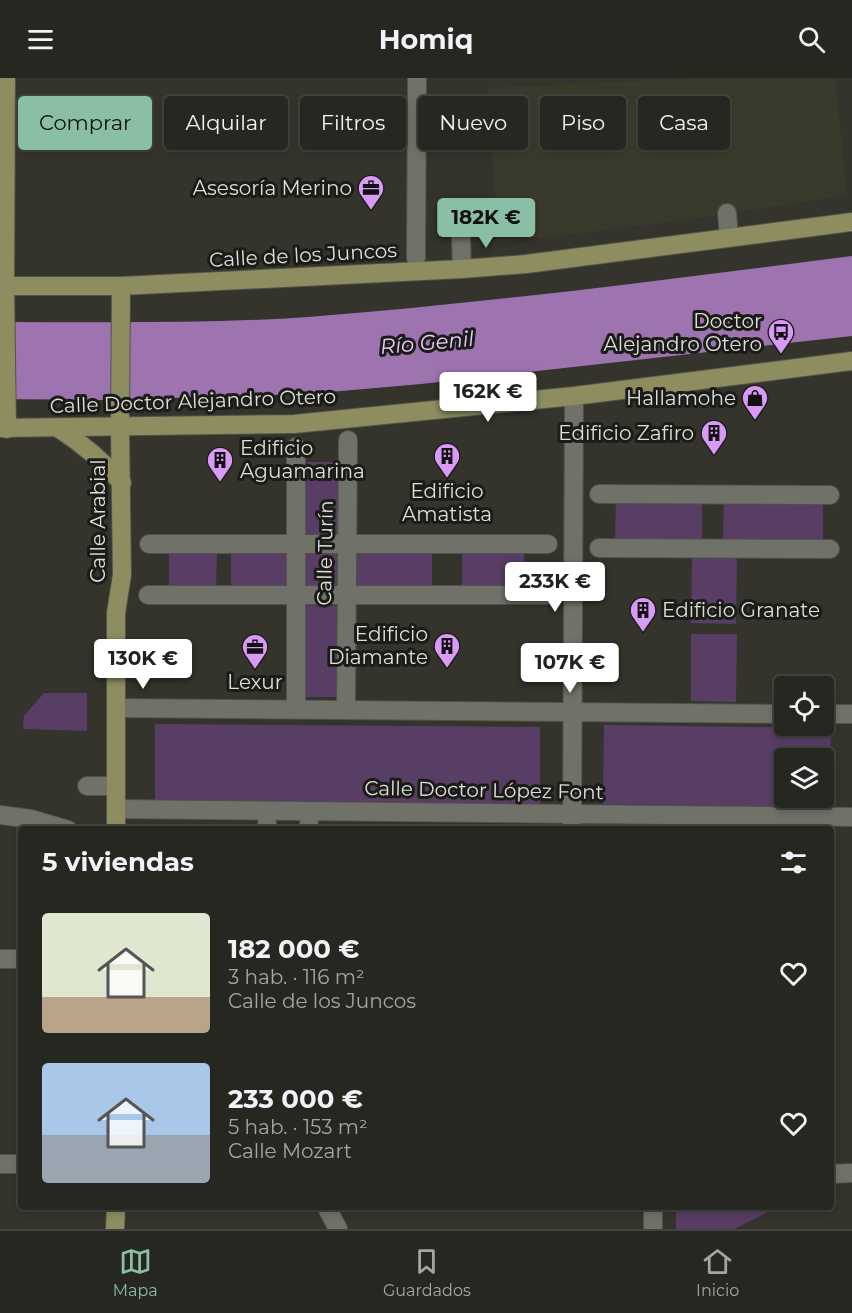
<!DOCTYPE html>
<html lang="es">
<head>
<meta charset="utf-8">
<style>
	:root { --surface:#272722; --page:#2f2f2a; --text:#f1f3f6; --muted:#a4a5a5; --line:#434440; --accent:#8abfa5 }
	body { margin:0; font-family:Montserrat,sans-serif; background:var(--page); color:var(--text); height:100vh; display:flex; flex-direction:column; font-size:22px; white-space:nowrap }
	* { box-sizing:border-box; margin:0 }
	p { font-size:20px; color:var(--muted) }
	.icon { flex:none; width:33px; height:33px; fill:none; stroke:currentColor; stroke-width:2; stroke-linecap:round; stroke-linejoin:round }
	.map { position:relative; flex:1; overflow:hidden }
	.panel { position:absolute; left:18px; top:748px; width:816px; height:384px; display:flex; flex-direction:column; background:var(--surface); border-radius:6px; box-shadow:0 3px 9px #0003,0 0 0 2px var(--line) }
	.panel>* { flex:none }
	.guide { position:absolute; left:18px; top:18px; width:816px; height:54px; display:flex; gap:12px }
	.fabs { position:absolute; left:774px; top:598px; display:grid; gap:12px }
	.fabs a { display:grid; place-items:center; width:60px; height:60px; border-radius:6px; background:var(--surface); box-shadow:0 3px 9px #0003,0 0 0 2px var(--line); font-size:30px }
	.price { position:absolute; translate:-50% -51px; padding:0 14px; border-radius:6px; background:#fff; color:#222; font-size:20px; line-height:39px; filter:drop-shadow(0 2px 3px #0008) }
	.price::after { content:''; position:absolute; left:50%; top:36px; width:18px; height:14px; margin-left:-9px; background:inherit; clip-path:polygon(0 0,100% 0,50% 100%) }
	.price.active { background:var(--accent); color:#111 }
	ul { padding:0; list-style:none }
	li { display:flex; align-items:center; gap:18px; height:150px; padding:0 24px }
	li span { display:grid; place-items:center; flex:none; width:168px; height:120px; border-radius:6px; color:#555 }
	li>.icon { margin-inline-start:auto }
	span .icon { width:72px; height:72px; fill:#fffc; stroke-width:1 }
	li b { font-size:26px }
	h2 { display:flex; justify-content:space-between; align-items:center; height:72px; padding:0 24px; font-size:26px }
	.pill { padding:0 21px; border-radius:6px; background:var(--surface); box-shadow:0 3px 9px #0003,0 0 0 2px var(--line); font-size:21px; line-height:54px }
	.pill.active { background:var(--accent); color:#111 }
	header { display:flex; justify-content:space-between; align-items:center; height:78px; padding:0 24px; background:var(--surface); font-size:27px; font-weight:700 }
	.menu { display:flex; justify-content:space-around; align-items:center; height:84px; border-top:2px solid var(--line); background:var(--surface); font-size:16px; color:var(--muted) }
	.menu a { display:grid; justify-items:center; gap:3px }
	.menu .active { color:var(--accent) }
	.map>svg:first-child { display:block }
	.built { fill:#3a3a2c }
	.green { fill:#583d64; fill-rule:evenodd }
	.water { fill:#9d73b0 }
	.lines { fill:none; stroke-linecap:round; stroke-linejoin:round }
	.minor-casing { stroke:#52524c; stroke-width:20 }
	.major-casing { stroke:#52524c; stroke-width:20 }
	.minor { stroke:#707168; stroke-width:18 }
	.major { stroke:#8d8d60; stroke-width:18 }
	.labels { text-anchor:middle; stroke-width:6; stroke-linejoin:round; paint-order:stroke }
	.poi-label { font-size:20px; fill:#dfdfda; stroke:#1b1b18; text-anchor:end }
	.street-label { font-size:20px; fill:#dfdfda; stroke:#1b1b18 }
	.water-label { font-size:21px; font-style:italic; fill:#edcafe; stroke:#1b1b18 }
</style>
</head>
<body>
<header><svg class="icon" aria-label="menu" viewBox="0 0 24 24"><path d="M4 6h16M4 12h16M4 18h16"/></svg>Homiq<svg class="icon" aria-label="search" viewBox="0 0 24 24"><circle cx="10" cy="10" r="6"/><path d="M15 15l6 6"/></svg></header>
<div class="map">
<svg width="852" height="1151" viewBox="0 0 852 1151">
	<rect width="100%" height="100%" fill="#34342d"/>
	<polygon class="built" points="701,0 835,0 847,117 694,141 498,165 488,10"/>
	<g class="green">
		<polygon points="307,384 340,384 340,458 302,458 302,405 307,404"/>
		<polygon points="724,420 823,422 823,467 723,466"/>
		<polygon points="616,421 702,421 702,467 615,466"/>
		<polygon points="169,471 217,472 216,512 169,512"/>
		<rect x="231" y="472" width="56" height="40"/>
		<rect x="302" y="472" width="38" height="40"/>
		<polygon points="356,472 432,472 432,513 355,513"/>
		<rect x="462" y="473" width="62" height="40"/>
		<polygon points="692,478 737,478 736,546 691,545"/>
		<polygon points="302,527 340,528 340,619 302,619"/>
		<polygon points="691,556 737,556 736,624 691,623"/>
		<polygon points="44,615 87,615 87,653 23,651 24,638"/>
		<polygon points="155,646 540,649 540,726 155,723"/>
		<path d="M604,647l227,3 -2,79 -226,-3zM784,681h40v39h-40z"/>
		<polygon points="676,1130 776,1130 734,1151 676,1151"/>
	</g>
	<path class="water" d="M852,178v80l-431,48 -114,10 -204,6 -103,-1v-77c102,0 206,2 308,-5 182,-14 363,-38 544,-61z"/>
	<g class="lines">
		<g class="minor-casing">
			<g id="minor">
				<polyline points="727,135 729,159"/>
				<polyline points="461,159 462,191"/>
				<polyline points="416,180 417,0"/>
				<polyline points="599,416 830,417"/>
				<polyline points="149,466 548,466"/>
				<polyline points="599,470 830,471"/>
				<polyline points="148,517 548,517"/>
				<polyline points="296,625 296,369"/>
				<polyline points="346,625 348,362"/>
				<polyline points="116,630 784,636"/>
				<polyline points="824,636 852,636"/>
				<polyline points="87,708 116,708"/>
				<polyline points="116,731 852,739"/>
				<polyline points="0,737 31,741 68,752"/>
				<polyline points="267,752 267,745"/>
				<polyline points="309,752 309,745"/>
				<polyline points="572,752 574,318"/>
				<polyline points="0,881 21,881"/>
				<polyline points="0,1086 21,1086"/>
				<polyline points="831,1096 852,1095"/>
				<polyline points="327,1130 338,1151"/>
				<polyline points="653,1130 653,1151"/>
			</g>
		</g>
		<g class="major-casing">
			<g id="major">
				<polyline points="6,0 5,208 7,351"/>
				<polyline points="5,208 121,208 462,191 526,186 852,144"/>
				<polyline points="0,350 294,346 574,318 852,283"/>
				<path d="M58,350c25,16 45,33 64,55"/>
				<polyline points="116,752 116,535 122,497 120,350 121,208"/>
				<polyline points="115,1151 116,1130"/>
			</g>
		</g>
		<use href="#minor" class="minor"/>
		<use href="#major" class="major"/>
	</g>
	<defs>
		<g id="office-pin" transform="scale(1.35)"><path d="M0 17L-7.5 6A9.5 9.5 0 1 1 7.5 6Z" fill="#d99af7" stroke="#1b1b18"/><path d="M-6-3h4V-5.5h4V-3h4V5H-6ZM-1-4.5V-3h2v-1.5ZM-6 0V1H6V0Z" fill="#111"/></g>
		<g id="bus-pin" transform="scale(1.35)"><path d="M0 17L-7.5 6A9.5 9.5 0 1 1 7.5 6Z" fill="#d99af7" stroke="#1b1b18"/><path d="M-5-6H5V4H4V6H2V4H-2V6H-4V4H-5ZM-3.5-4V0h7V-4ZM-3.5 1.2v1.5H-2V1.2ZM2 1.2v1.5H3.5V1.2Z" fill="#111"/></g>
		<g id="shop-pin" transform="scale(1.35)"><path d="M0 17L-7.5 6A9.5 9.5 0 1 1 7.5 6Z" fill="#d99af7" stroke="#1b1b18"/><path d="M-5-2.5h2.3a2.7 3.5 0 0 1 5.4 0H5L5.5 6h-11ZM-1.5-2.5h3a1.5 2.3 0 0 0-3 0Z" fill="#111"/></g>
		<g id="building-pin" transform="scale(1.35)"><path d="M0 17L-7.5 6A9.5 9.5 0 1 1 7.5 6Z" fill="#d99af7" stroke="#1b1b18"/><path d="M-4-6H4V6H1V3H-1V6H-4ZM-2.5-4.3h1.7v1.8h-1.7ZM.8-4.3h1.7v1.8H.8ZM-2.5-1h1.7V.8h-1.7ZM.8-1h1.7V.8H.8Z" fill="#111"/></g>
	</defs>
	<g fill-rule="evenodd">
		<use href="#office-pin" x="371" y="110"/>
		<use href="#bus-pin" x="781" y="254"/>
		<use href="#shop-pin" x="755" y="320"/>
		<use href="#building-pin" x="714" y="355"/>
		<use href="#building-pin" x="447" y="378"/>
		<use href="#building-pin" x="220" y="382"/>
		<use href="#building-pin" x="643" y="532"/>
		<use href="#building-pin" x="447" y="568"/>
		<use href="#office-pin" x="255" y="569"/>
	</g>
	<g class="labels">
		<g class="poi-label">
			<text x="352" y="117">Asesoría Merino</text>
			<text x="762" y="250">Doctor<tspan x="762" dy="23">Alejandro Otero</tspan></text>
			<text x="736" y="327">Hallamohe</text>
			<text x="694" y="362">Edificio Zafiro</text>
			<text x="240" y="377" text-anchor="start">Edificio<tspan x="240" dy="23">Aguamarina</tspan></text>
			<text x="447" y="420" text-anchor="middle">Edificio<tspan x="447" dy="23">Amatista</tspan></text>
			<text x="662" y="539" text-anchor="start">Edificio Granate</text>
			<text x="428" y="563">Edificio<tspan x="428" dy="23">Diamante</tspan></text>
			<text x="255" y="611" text-anchor="middle">Lexur</text>
		</g>
		<g class="street-label">
			<text transform="translate(303 177) rotate(-3)" y="7">Calle de los Juncos</text>
			<text transform="translate(193 323) rotate(-2)" y="7">Calle Doctor Alejandro Otero</text>
			<text transform="translate(98 443) rotate(-90)" y="7">Calle Arabial</text>
			<text transform="translate(325 475) rotate(-89)" y="7">Calle Turín</text>
			<text transform="translate(484 712) rotate(1)" y="7">Calle Doctor López Font</text>
		</g>
		<g class="water-label">
			<text transform="translate(427 265) rotate(-5)" y="7">Río Genil</text>
		</g>
	</g>
</svg>
<div class="fabs">
<a><svg class="icon" aria-label="locate" viewBox="0 0 24 24"><circle cx="12" cy="12" r="6"/><path d="M12 2v4M12 18v4M2 12h4M18 12h4"/></svg></a>
<a><svg class="icon" aria-label="layers" viewBox="0 0 24 24"><path d="M12 4l9 5-9 5-9-5zM3 14l9 5 9-5"/></svg></a>
</div>
<b class="price active" style="left:486px;top:171px">182K €</b>
<b class="price" style="left:488px;top:345px">162K €</b>
<b class="price" style="left:555px;top:535px">233K €</b>
<b class="price" style="left:143px;top:612px">130K €</b>
<b class="price" style="left:570px;top:616px">107K €</b>
<div class="guide">
<a class="pill active">Comprar</a>
<a class="pill">Alquilar</a>
<a class="pill">Filtros</a>
<a class="pill">Nuevo</a>
<a class="pill">Piso</a>
<a class="pill">Casa</a>
</div>
<section class="panel">
<h2>5 viviendas<svg class="icon" aria-label="filters" viewBox="0 0 24 24"><path d="M4 7h16M4 17h16"/><circle cx="9" cy="7" r="2"/><circle cx="15" cy="17" r="2"/></svg></h2>
<ul>
<li><span style="background:linear-gradient(#dfe7d0 70%,#b9a48a 0)"><svg class="icon" aria-label="home" viewBox="0 0 24 24"><path d="M3 11l9-7 9 7M6 9v11h12V9"/></svg></span><div><b>182 000 €</b><p>3 hab. · 116 m²</p><p>Calle de los Juncos</p></div><svg class="icon" aria-label="heart" viewBox="0 0 24 24"><path d="M12 20l-8-8c-3-5 5-10 8-4 3-6 11-1 8 4z"/></svg></li>
<li><span style="background:linear-gradient(#a9c7e8 60%,#9aa5b1 0)"><svg class="icon" aria-label="home" viewBox="0 0 24 24"><path d="M3 11l9-7 9 7M6 9v11h12V9"/></svg></span><div><b>233 000 €</b><p>5 hab. · 153 m²</p><p>Calle Mozart</p></div><svg class="icon" aria-label="heart" viewBox="0 0 24 24"><path d="M12 20l-8-8c-3-5 5-10 8-4 3-6 11-1 8 4z"/></svg></li>
</ul>
</section>
</div>
<nav class="menu">
<a class="active"><svg class="icon" aria-label="map" viewBox="0 0 24 24"><path d="M3 6l6-2 6 2 6-2v14l-6 2-6-2-6 2zM9 4v14M15 6v14"/></svg>Mapa</a>
<a><svg class="icon" aria-label="saved" viewBox="0 0 24 24"><path d="M7 4h10v16l-5-4-5 4z"/></svg>Guardados</a>
<a><svg class="icon" aria-label="home" viewBox="0 0 24 24"><path d="M3 11l9-7 9 7M6 9v11h12V9"/></svg>Inicio</a>
</nav>
</body>
</html>
